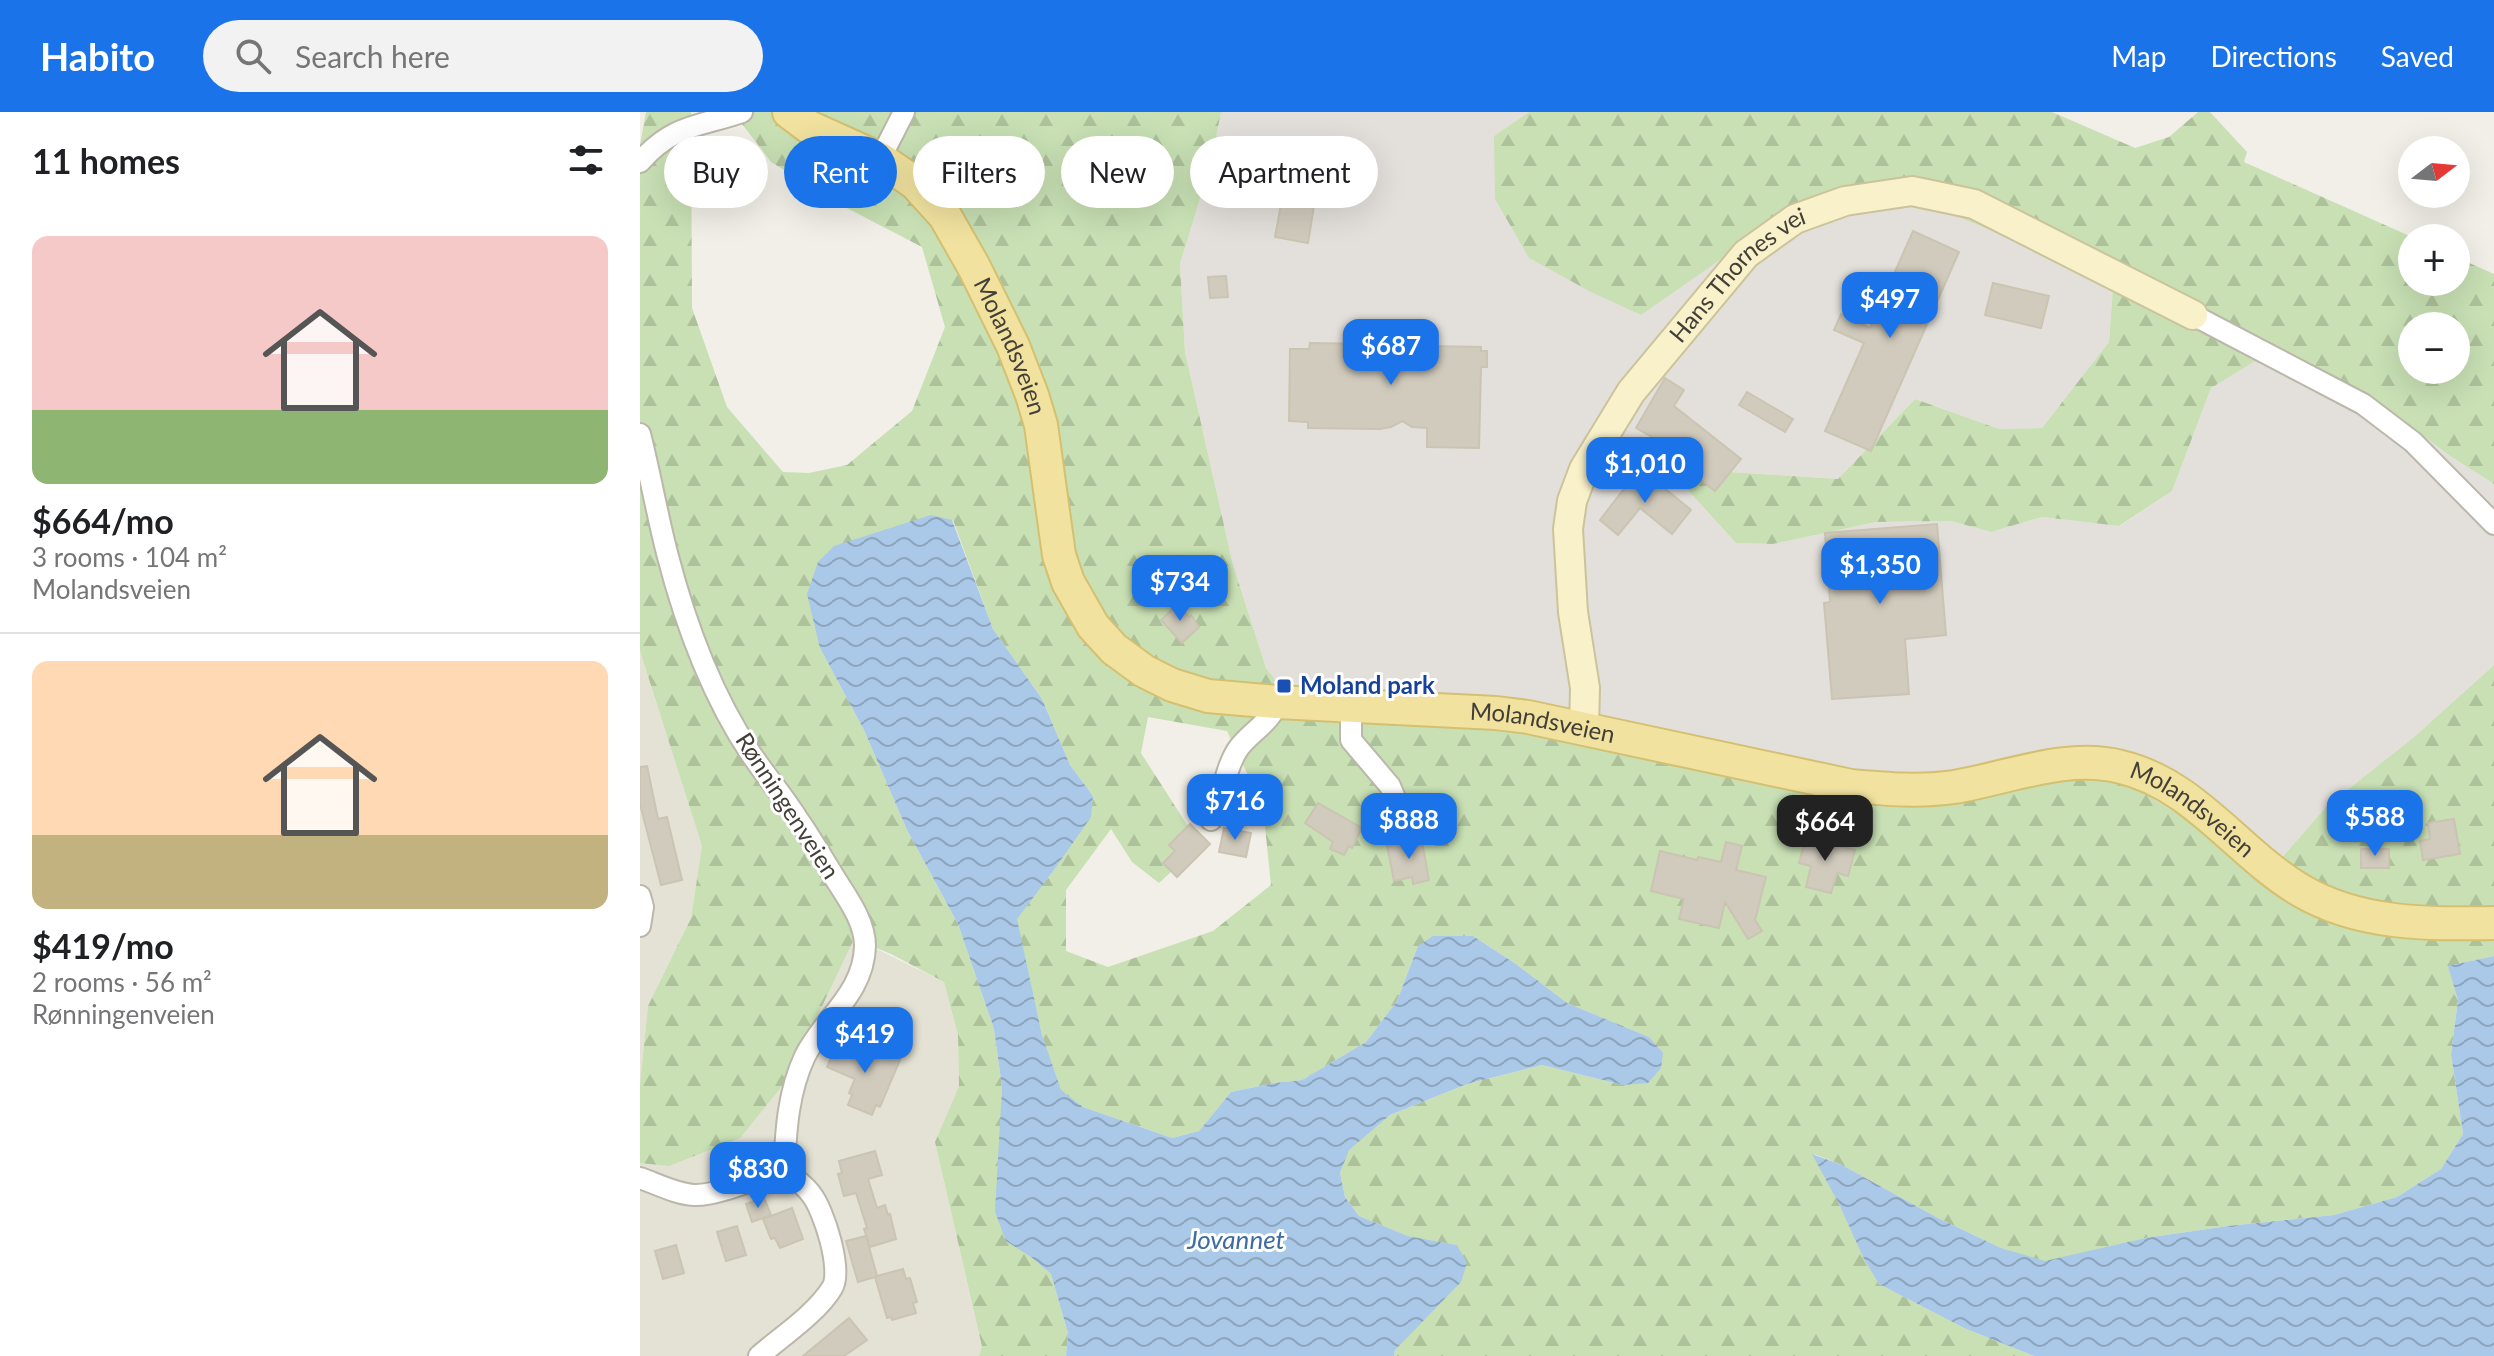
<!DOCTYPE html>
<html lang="en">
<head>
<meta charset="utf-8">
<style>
	:root { --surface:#fff; --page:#f2f2f2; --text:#202124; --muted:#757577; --line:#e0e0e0; --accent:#1a73e8 }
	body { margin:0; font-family:Lato,sans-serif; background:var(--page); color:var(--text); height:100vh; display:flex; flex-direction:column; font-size:30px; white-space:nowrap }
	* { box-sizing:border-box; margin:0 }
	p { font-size:26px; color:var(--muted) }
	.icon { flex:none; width:44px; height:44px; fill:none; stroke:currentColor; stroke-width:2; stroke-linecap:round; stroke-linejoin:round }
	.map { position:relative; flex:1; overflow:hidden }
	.details { display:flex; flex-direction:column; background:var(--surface); width:640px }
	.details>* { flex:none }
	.hud { position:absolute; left:24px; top:24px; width:760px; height:72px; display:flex; gap:16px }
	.needle { width:52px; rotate:74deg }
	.tools { position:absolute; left:1758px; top:24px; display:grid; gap:16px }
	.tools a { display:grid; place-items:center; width:72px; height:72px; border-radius:50%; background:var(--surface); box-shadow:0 8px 32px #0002; font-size:40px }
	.price { position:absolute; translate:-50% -68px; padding:0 18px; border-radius:16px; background:var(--accent); color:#fff; font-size:26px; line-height:52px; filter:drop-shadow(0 2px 4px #0008) }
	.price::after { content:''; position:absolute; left:50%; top:48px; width:24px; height:18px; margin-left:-12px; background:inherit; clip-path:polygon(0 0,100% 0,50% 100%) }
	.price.on { background:#222; color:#fff }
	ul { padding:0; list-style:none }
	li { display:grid; align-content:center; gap:16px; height:424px; padding:0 32px }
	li+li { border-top:2px solid var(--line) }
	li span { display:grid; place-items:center; height:248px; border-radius:16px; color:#555 }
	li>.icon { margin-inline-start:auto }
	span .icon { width:144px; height:144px; fill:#fffc; stroke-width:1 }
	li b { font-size:34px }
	h2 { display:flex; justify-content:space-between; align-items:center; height:96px; padding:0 32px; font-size:34px }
	.pill { padding:0 28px; border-radius:36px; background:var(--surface); box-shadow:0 8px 32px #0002; font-size:28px; line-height:72px }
	.pill.on { background:var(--accent); color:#fff }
	header { display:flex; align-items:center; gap:48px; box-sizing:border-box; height:112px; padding:0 40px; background:var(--accent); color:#fff }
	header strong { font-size:38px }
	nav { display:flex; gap:44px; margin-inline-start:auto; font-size:28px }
	.search { width:560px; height:72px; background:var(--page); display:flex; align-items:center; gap:20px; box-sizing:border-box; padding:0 28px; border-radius:44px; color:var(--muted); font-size:30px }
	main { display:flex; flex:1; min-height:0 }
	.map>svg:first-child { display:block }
	.residential { fill:#e4e1d5 }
	.industrial { fill:#e3e0db }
	.forest { fill:url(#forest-firs); fill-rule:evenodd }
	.water { fill:url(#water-waves) }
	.building { fill:#d1cbbd; stroke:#cbc4b2; stroke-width:2 }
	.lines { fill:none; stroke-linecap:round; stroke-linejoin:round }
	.street-casing { stroke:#bbb7aa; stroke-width:24 }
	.secondary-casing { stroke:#cbc39b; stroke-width:32 }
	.primary-casing { stroke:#d4c071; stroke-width:36 }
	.street { stroke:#fff; stroke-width:20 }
	.secondary { stroke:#f8f1ca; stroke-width:28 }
	.primary { stroke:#f1e29f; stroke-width:32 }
	.transit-dot { fill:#1a4fb4; stroke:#fff; stroke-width:3 }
	.labels { text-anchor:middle; stroke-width:6; stroke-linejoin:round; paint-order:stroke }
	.street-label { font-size:24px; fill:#433f37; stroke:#fff }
	.transit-label { font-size:24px; font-weight:bold; fill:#164399; stroke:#fff; text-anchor:start }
	.water-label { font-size:26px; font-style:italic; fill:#3d6da1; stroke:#fff }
</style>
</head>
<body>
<header>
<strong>Habito</strong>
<div class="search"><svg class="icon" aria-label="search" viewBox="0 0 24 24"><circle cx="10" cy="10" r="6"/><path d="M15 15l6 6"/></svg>Search here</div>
<nav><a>Map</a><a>Directions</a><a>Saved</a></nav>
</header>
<main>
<section class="details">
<h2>11 homes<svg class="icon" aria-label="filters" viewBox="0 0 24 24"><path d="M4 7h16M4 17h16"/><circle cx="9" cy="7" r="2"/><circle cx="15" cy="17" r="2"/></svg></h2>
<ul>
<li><span style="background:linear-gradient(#f6c9c9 70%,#8fb573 0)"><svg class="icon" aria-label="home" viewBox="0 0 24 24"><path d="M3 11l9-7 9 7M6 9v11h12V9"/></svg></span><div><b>$664/mo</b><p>3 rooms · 104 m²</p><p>Molandsveien</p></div></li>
<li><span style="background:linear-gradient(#ffd9b3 70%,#c2b280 0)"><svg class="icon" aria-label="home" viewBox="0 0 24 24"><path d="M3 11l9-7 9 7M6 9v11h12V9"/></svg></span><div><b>$419/mo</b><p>2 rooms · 56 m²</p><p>Rønningenveien</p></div></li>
</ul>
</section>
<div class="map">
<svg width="1854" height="1244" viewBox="0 0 1854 1244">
	<defs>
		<pattern id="forest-firs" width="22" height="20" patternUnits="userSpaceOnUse" patternTransform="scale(2)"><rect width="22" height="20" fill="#c8e0b4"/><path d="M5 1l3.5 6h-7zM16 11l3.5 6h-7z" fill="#adc19b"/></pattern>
		<pattern id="water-waves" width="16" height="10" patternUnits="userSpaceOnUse" patternTransform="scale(2)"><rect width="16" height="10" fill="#aac8e7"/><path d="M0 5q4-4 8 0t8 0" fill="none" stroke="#8ca4bc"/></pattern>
	</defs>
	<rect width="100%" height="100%" fill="#f1efe7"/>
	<g class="residential">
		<polygon points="0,539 62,734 51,806 8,894 0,972"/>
		<polygon points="214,826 304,870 318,923 319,974 295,1030 342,1236 339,1244 0,1244 0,1051 29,1053 147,968"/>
	</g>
	<polygon class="industrial" points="581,0 889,0 854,24 1000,202 1087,143 1181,93 1275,88 1376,128 1473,175 1469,230 1402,316 1359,317 1275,287 1198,367 1029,356 1096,431 1133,432 1236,410 1311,409 1351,420 1402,405 1480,414 1532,379 1571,276 1615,248 1722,278 1810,344 1854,372 1854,553 1774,625 1687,694 1637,751 1280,679 648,584 626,556 593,453 545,240 540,152 571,51"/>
	<g class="forest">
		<path d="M6,0h45l1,196 35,99 56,65 26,1 38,-8 65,-54 33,-84 -23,-80 -81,-42 -70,-43 -38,-50h488l-10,51 -31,101 5,88 48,213 33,103 22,28 107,12 436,75 194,-8 99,6 92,57 61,25 50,-57 87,-69 80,-72v291l-45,10 9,34 -7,54 12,80 -22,35 -44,28 -63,18 -106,11 -83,12 -100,24 -44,-14 -63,-30 -96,-53 -28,-11 65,130 85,44 70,28h-640l1,-6 61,-105 -48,-9 -49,-20 -14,-19 -5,-24 8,-23 42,-35 77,-31 75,-19 81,20 26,-48 -82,-34 -51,-39 -43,-28 -55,10 -21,55 -31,41 -64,38 -28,3 -43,9 -32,39 -27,7 -89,-31 -23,-17 -18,-55 -26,-116 38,-49 36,-53 3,-21 -23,-31 -28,-66 -49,-70 -40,-109 -133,128 44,82 43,100 51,94 36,105 8,58 -2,52 31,118 20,17 17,59 -2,23h-87l3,-9 -47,-205 24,-56 -1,-51 -14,-53 -53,-28 -37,-15 -67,141 -47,58 -71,28 -29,-3v-79l8,-78 43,-88 11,-72 -62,-195v-506zM508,605l79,14 36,76 8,78 -58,46 -105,36 -42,-16v-61l45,-61 21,33 27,21 41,-38 -59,-92z"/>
		<path d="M889,0h523l83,36 34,-11 29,-25h12l37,40 -3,10 170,76h-2v44h44v-25l38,17v210l-44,-28 -88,-66 -107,-29 -44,27 -39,103 -53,35 -77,-9 -51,15 -40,-11 -75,1 -103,22 -37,-1 -68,-75 170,11 77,-80 84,30 43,-1 67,-86 4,-55 -97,-47 -101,-40 -93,5 -95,50 -86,60 -50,-23 -62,-34 -34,-59 -1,-63zM1772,214h44v44h-44z"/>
	</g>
	<g class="water">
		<polygon points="291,403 312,408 353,517 402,587 430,653 453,684 451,705 414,758 377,807 402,923 421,978 443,995 532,1026 559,1019 591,980 634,971 662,968 726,930 757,889 778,834 793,824 833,824 876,852 927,891 1009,925 1023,941 1021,956 1008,971 983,973 902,953 827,972 750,1003 709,1038 700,1061 705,1085 719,1104 768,1124 817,1133 827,1151 821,1170 755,1238 754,1244 426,1244 428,1221 411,1162 391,1145 366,1129 355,1100 362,975 354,917 318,812 267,718 224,618 180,536 167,482 178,450 194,434"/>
		<polygon points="1854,844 1854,1244 1394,1244 1324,1216 1239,1172 1224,1147 1199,1092 1172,1042 1202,1053 1298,1106 1361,1136 1405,1149 1505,1126 1588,1114 1694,1103 1757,1085 1801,1057 1823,1022 1811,942 1818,888 1808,854"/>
	</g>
	<g class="building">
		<polygon points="644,76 676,81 668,131 635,125"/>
		<polygon points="1273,119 1319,140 1231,339 1185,319 1224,231 1194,218 1201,202 1230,216"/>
		<polygon points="586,164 588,185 570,186 568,165"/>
		<polygon points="1353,171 1409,184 1401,216 1345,203"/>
		<polygon points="745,217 784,218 791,225 791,234 841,235 841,239 847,239 847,255 841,255 839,336 787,335 787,316 772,315 762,309 751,315 740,317 668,316 668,310 649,309 650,237 669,237 670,231 737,232 737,224"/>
		<polygon points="1025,266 1044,278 1034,294 1101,347 1075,379 1022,337 1026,333 996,316"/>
		<polygon points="1107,280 1153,307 1145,320 1099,293"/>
		<polygon points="1000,356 1051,398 1032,422 1000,396 978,423 960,408"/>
		<polygon points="1297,412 1306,523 1265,527 1269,582 1192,587 1184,491 1190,490 1185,421"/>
		<polygon points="538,492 549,505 551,503 559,515 542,531 521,508"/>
		<polygon points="7,654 18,707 27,705 42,768 21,773 0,692 0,655"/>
		<polygon points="678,691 722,716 712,736 709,734 704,743 690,737 693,730 665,711"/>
		<polygon points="797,700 813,706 807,724 790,718"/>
		<polygon points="1814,707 1820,742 1783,748 1780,729 1790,727 1788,711"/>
		<polygon points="550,712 570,732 537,765 523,751 535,739 529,733"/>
		<polygon points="584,716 611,721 606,745 579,740"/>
		<polygon points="781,724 789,768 773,772 772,765 754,769 747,734"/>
		<polygon points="1166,725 1215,738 1208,764 1197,761 1191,781 1166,775 1171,754 1159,751"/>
		<polygon points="1086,730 1102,734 1096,758 1126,765 1115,808 1122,819 1108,827 1085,790 1079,816 1039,807 1044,787 1011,779 1020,739 1057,748 1058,745 1081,750"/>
		<rect x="1721" y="737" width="28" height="19"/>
		<polygon points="197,932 208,937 210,933 241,946 244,940 260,948 240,995 236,993 232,1003 208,993 212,983 209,981 215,967 187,955"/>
		<polygon points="235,1039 242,1063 228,1067 237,1096 245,1093 248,1103 250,1102 256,1127 230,1135 224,1117 227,1116 216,1081 204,1084 198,1062 202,1061 199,1049"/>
		<polygon points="124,1086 131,1103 112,1110 106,1092"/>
		<polygon points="152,1096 163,1127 140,1136 135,1126 131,1127 123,1107"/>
		<polygon points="97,1114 106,1143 86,1149 77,1120"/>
		<polygon points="226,1124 237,1164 263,1157 266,1167 270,1166 277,1190 273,1191 276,1201 252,1208 251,1205 247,1206 235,1165 218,1170 206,1129"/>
		<polygon points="36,1133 44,1161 23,1167 15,1139"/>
		<polygon points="209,1206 227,1228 204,1244 163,1244"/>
	</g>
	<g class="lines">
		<g class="street-casing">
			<g id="street">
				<polyline points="240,47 264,0"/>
				<path d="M0,50c33,-38 59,-35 102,-50"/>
				<polyline points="1553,203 1723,292 1773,330 1854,412"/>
				<path d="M0,322c10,40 17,80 27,119 18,70 44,141 84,201 15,22 32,42 46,64 13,18 24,38 36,57 12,20 32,45 32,71 -1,47 -41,72 -60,110 -17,36 -19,74 -21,113 -24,8 -67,27 -90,26 -18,-1 -37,-11 -54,-17"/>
				<polyline points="711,593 711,628 750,674 765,710"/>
				<path d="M571,708c12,-22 13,-50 27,-71 11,-16 35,-28 39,-47"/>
				<polyline points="0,784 3,795 0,814"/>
				<path d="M119,1244c22,-19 58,-43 73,-68 11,-17 -8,-78 -21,-94 -7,-10 -19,-17 -27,-25"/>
			</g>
		</g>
		<g class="secondary-casing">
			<g id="secondary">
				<path id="s1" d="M944,616l1,-40 -12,-76 -5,-83 4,-28 12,-32 47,-77 115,-138 49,-35 50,-18 67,-10 62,13 219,111"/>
			</g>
		</g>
		<g class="primary-casing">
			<g id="primary">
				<path id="s2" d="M149,0l20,15 71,32 35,24 30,33 29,51 39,79 19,49 9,30 18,130 9,27 25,44 21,23 30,22 28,14 36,11 69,6 219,11 32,4 323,69c35,3 68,6 103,1 54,-9 113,-34 167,-20 73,17 117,86 179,123 59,35 127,34 194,33"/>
			</g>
		</g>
		<use href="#street" class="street"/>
		<use href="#secondary" class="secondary"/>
		<use href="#primary" class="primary"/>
	</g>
	<rect class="transit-dot" x="636" y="566" width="16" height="16" rx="4"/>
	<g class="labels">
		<g class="street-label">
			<text dy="8" stroke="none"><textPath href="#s1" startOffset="512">Hans Thornes vei</textPath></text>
			<text dy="8" stroke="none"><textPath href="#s2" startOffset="336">Molandsveien</textPath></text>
			<text dy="8" stroke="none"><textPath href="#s2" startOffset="1104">Molandsveien</textPath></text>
			<text transform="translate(147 694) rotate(57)" y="8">Rønningenveien</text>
			<text dy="8" stroke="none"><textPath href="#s2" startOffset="1776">Molandsveien</textPath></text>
		</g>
		<g class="transit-label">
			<text x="660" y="582">Moland park</text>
		</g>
		<g class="water-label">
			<text x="596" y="1137">Jovannet</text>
		</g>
	</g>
</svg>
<div class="tools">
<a><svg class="needle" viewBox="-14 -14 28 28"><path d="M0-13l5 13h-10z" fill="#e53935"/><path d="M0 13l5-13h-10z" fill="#757577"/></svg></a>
<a>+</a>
<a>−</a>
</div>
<b class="price" style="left:1250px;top:228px">$497</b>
<b class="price" style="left:751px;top:275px">$687</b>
<b class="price" style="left:1005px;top:393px">$1,010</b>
<b class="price" style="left:1240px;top:494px">$1,350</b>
<b class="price" style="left:540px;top:511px">$734</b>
<b class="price" style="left:595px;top:730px">$716</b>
<b class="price" style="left:1735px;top:746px">$588</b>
<b class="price" style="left:769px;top:749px">$888</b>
<b class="price on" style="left:1185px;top:751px">$664</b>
<b class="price" style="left:225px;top:963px">$419</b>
<b class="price" style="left:118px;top:1098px">$830</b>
<div class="hud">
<a class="pill">Buy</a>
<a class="pill on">Rent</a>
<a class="pill">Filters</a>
<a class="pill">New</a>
<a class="pill">Apartment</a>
</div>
</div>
</main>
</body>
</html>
